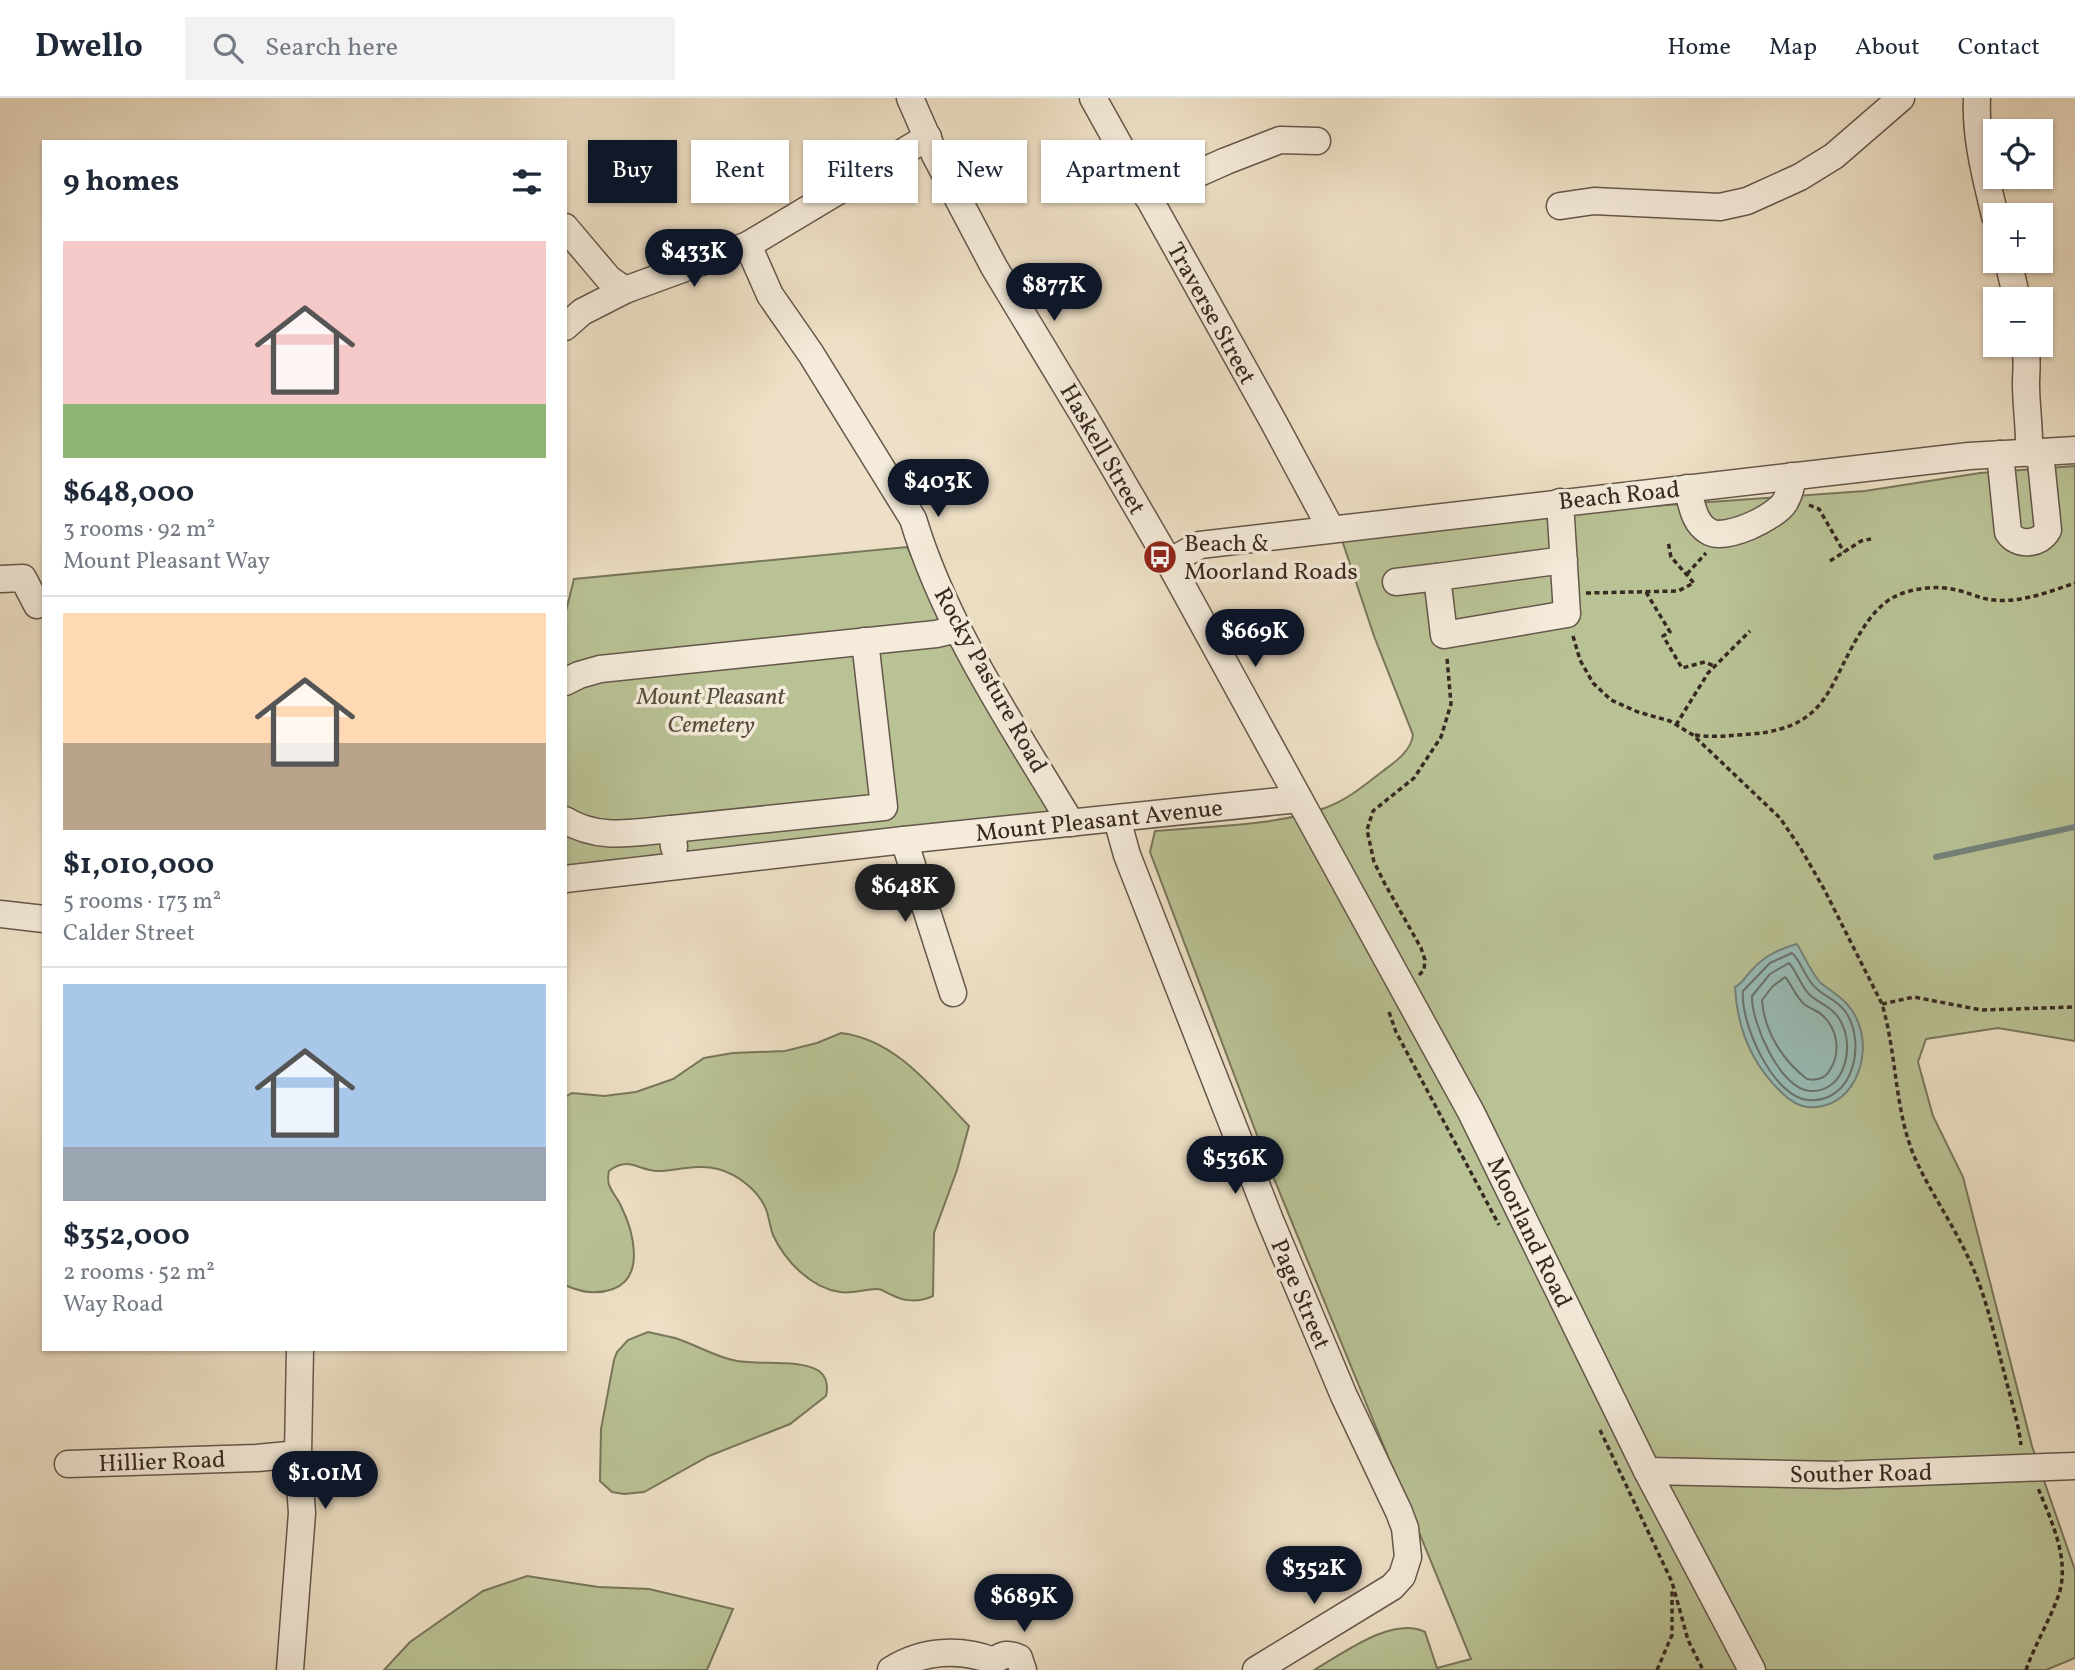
<!DOCTYPE html>
<html lang="en">
<head>
<meta charset="utf-8">
<style>
	:root { --surface:#fff; --page:#f2f2f3; --text:#1f2937; --muted:#747a83; --line:#e0e1e3; --accent:#111827 }
	body { margin:0; font-family:Vollkorn,serif; background:var(--page); color:var(--text); height:100vh; display:flex; flex-direction:column; font-size:26px; white-space:nowrap }
	* { box-sizing:border-box; margin:0 }
	p { font-size:23px; color:var(--muted) }
	.icon { flex:none; width:38px; height:38px; fill:none; stroke:currentColor; stroke-width:2; stroke-linecap:round; stroke-linejoin:round }
	.map { position:relative; flex:1; overflow:hidden }
	.side { position:absolute; left:42px; top:42px; width:525px; height:1211px; display:flex; flex-direction:column; background:var(--surface); border-radius:0px; box-shadow:0 2px 5px #0004 }
	.side>* { flex:none }
	.hud { position:absolute; left:588px; top:42px; width:665px; height:63px; display:flex; gap:14px }
	.fabs { position:absolute; left:1983px; top:21px; display:grid; gap:14px }
	.fabs a { display:grid; place-items:center; width:70px; height:70px; border-radius:0px; background:var(--surface); box-shadow:0 2px 5px #0004; font-size:35px }
	.price { position:absolute; translate:-50% -60px; padding:0 16px; border-radius:24px; background:var(--accent); color:#fff; font-size:23px; line-height:46px; filter:drop-shadow(0 2px 4px #0008) }
	.price::after { content:''; position:absolute; left:50%; top:42px; width:21px; height:16px; margin-left:-10px; background:inherit; clip-path:polygon(0 0,100% 0,50% 100%) }
	.price.selected { background:#222; color:#fff }
	ul { padding:0; list-style:none }
	li { display:grid; align-content:center; gap:14px; height:371px; padding:0 21px }
	li+li { border-top:2px solid var(--line) }
	li span { display:grid; place-items:center; height:217px; border-radius:0px; color:#555 }
	li>.icon { margin-inline-start:auto }
	span .icon { width:126px; height:126px; fill:#fffc; stroke-width:1 }
	li b { font-size:30px }
	h2 { display:flex; justify-content:space-between; align-items:center; height:84px; padding:0 21px; font-size:30px }
	.tag { padding:0 24px; border-radius:0px; background:var(--surface); box-shadow:0 2px 5px #0004; font-size:24px; line-height:63px }
	.tag.selected { background:var(--accent); color:#fff }
	header { display:flex; align-items:center; gap:42px; box-sizing:border-box; height:98px; padding:0 35px; background:var(--surface); border-bottom:2px solid var(--line) }
	header strong { font-size:33px }
	nav { display:flex; gap:38px; margin-inline-start:auto; font-size:24px }
	.search { width:490px; height:63px; background:var(--page); display:flex; align-items:center; gap:18px; box-sizing:border-box; padding:0 24px; border-radius:0px; color:var(--muted); font-size:26px }
	.map>svg:first-child { display:block }
	.green { fill:#b9c295; stroke:#78765b; stroke-width:2 }
	.water { fill:#99bdb8; stroke:#72827c; stroke-width:2 }
	.lines { fill:none; stroke-linecap:round; stroke-linejoin:round }
	.shore { stroke:#68736c; stroke-width:2 }
	.stream { stroke:#72827c; stroke-width:6 }
	.minor-casing { stroke:#65574a; stroke-width:29 }
	.path { stroke:#372921; stroke-width:3.5; stroke-dasharray:5 3.5; stroke-linecap:butt }
	.minor { stroke:#f4ebda; stroke-width:26 }
	.labels { text-anchor:middle; stroke-width:7; stroke-linejoin:round; paint-order:stroke }
	.street-label { font-size:24px; fill:#372921; stroke:#f4ebda }
	.poi-label { font-size:24px; fill:#372921; stroke:#f4ebda; text-anchor:start }
	.park-label { font-size:24px; font-style:italic; fill:#584f3e; stroke:#f4ebda }
</style>
</head>
<body>
<header>
<strong>Dwello</strong>
<div class="search"><svg class="icon" aria-label="search" viewBox="0 0 24 24"><circle cx="10" cy="10" r="6"/><path d="M15 15l6 6"/></svg>Search here</div>
<nav><a>Home</a><a>Map</a><a>About</a><a>Contact</a></nav>
</header>
<div class="map">
<svg width="2075" height="1572" viewBox="0 0 2075 1572">
	<rect width="100%" height="100%" fill="#eee0c6"/>
	<filter id="stains"><feTurbulence type="fractalNoise" baseFrequency=".00286" numOctaves="4"/><feColorMatrix values="0 0 0 0 .2 0 0 0 0 .09 0 0 0 0 .02 0 0 0 .5 -.17"/></filter>
	<radialGradient id="worn" r=".72"><stop offset=".6" stop-color="#630" stop-opacity="0"/><stop offset="1" stop-color="#630" stop-opacity=".3"/></radialGradient>
	<g class="green">
		<path d="M2075,368v575l-77,-13 -72,11 -8,23 15,54 30,61 69,269 43,124v88l-29,12h-732c27,-15 79,-55 111,-38l12,36 34,-9 -205,-500 -116,-307 5,-21c53,-5 121,-5 170,-23 22,-8 40,-23 58,-37 12,-9 28,-20 30,-36l-39,-99 -33,-99 241,-26 283,-20 115,-18z"/>
		<polygon points="907,449 949,533 1053,715 565,772 565,517 574,481"/>
		<path d="M841,935c56,7 91,55 128,93l-12,44 -23,63 -1,63c-13,6 -28,6 -41,-1 -6,-2 -9,-6 -15,-6 -12,0 -25,5 -37,3 -29,-4 -55,-31 -67,-57 -3,-8 -4,-18 -7,-26 -8,-19 -29,-35 -48,-40 -19,-5 -40,1 -59,2 -20,1 -29,-16 -50,0 -1,5 -2,11 1,16 3,7 8,12 11,19 12,24 25,71 -8,83 -16,6 -33,3 -48,-4v-188l7,-4 32,3 32,-4 37,-13 31,-21 29,-5 52,-2 32,-8z"/>
		<path d="M648,1234c9,2 18,4 27,6 22,7 40,19 62,23 23,4 63,-2 82,10 8,6 9,16 7,25l-36,28 -81,32 -65,36 -20,2 -12,-2 -12,-11 1,-52 13,-69 3,-8 11,-12z"/>
		<polygon points="527,1478 598,1489 649,1491 733,1511 707,1572 384,1572 410,1544 483,1493"/>
	</g>
	<path class="water" d="M1797,846c6,10 17,34 25,40 16,12 29,19 36,38 15,36 -6,89 -50,85 -11,-1 -20,-8 -27,-15 -30,-29 -44,-64 -46,-105 8,-4 10,-10 16,-16 13,-15 28,-22 46,-27z"/>
	<g class="lines">
		<g class="shore">
			<path d="M1792,855c10,9 13,26 24,35 9,9 21,12 29,23 22,31 9,93 -37,89 -35,-3 -68,-77 -65,-109l27,-28z"/>
			<path d="M1789,865c8,9 12,23 20,31 11,11 24,12 32,28 14,25 4,71 -31,69 -30,-2 -59,-69 -58,-95l18,-22z"/>
			<path d="M1785,879c7,8 11,20 19,27 6,5 13,6 18,11 16,14 19,37 8,55 -5,9 -13,11 -23,9 -24,-18 -43,-48 -45,-79l10,-13z"/>
		</g>
		<polyline class="stream" points="1936,759 2075,729"/>
		<g class="minor-casing">
			<g id="minor">
				<polyline points="910,0 935,57 994,169 1084,318 1169,464 1471,1014 1647,1373 1752,1572"/>
				<polyline points="1093,0 1273,323 1331,431"/>
				<path d="M1977,0c-2,39 9,80 18,118"/>
				<polyline points="1147,98 1226,63 1280,42 1317,43"/>
				<polyline points="1560,108 1594,103 1720,109 1747,103 1800,79 1834,58 1901,0"/>
				<polyline points="565,129 609,181 625,192"/>
				<path d="M748,147l22,50 41,59 102,165c33,109 100,207 158,304"/>
				<polyline points="2008,163 2017,201"/>
				<polyline points="565,229 582,214 625,192 748,147 928,39"/>
				<path d="M2025,247c3,14 1,26 1,39 0,23 4,45 3,69"/>
				<path d="M2000,356l8,78c9,15 32,13 40,-2l-8,-78"/>
				<path d="M1687,390c5,15 6,34 21,43 16,11 67,-13 77,-29 5,-9 7,-16 7,-26"/>
				<polyline points="1560,404 1567,516 1444,537 1437,479 1564,462"/>
				<polyline points="1169,464 1200,447 1969,358 2075,352"/>
				<polyline points="0,481 23,480 37,507 44,504"/>
				<polyline points="1396,484 1437,479"/>
				<polyline points="565,584 579,577 600,571 936,536 949,533 956,529"/>
				<polyline points="1117,721 1127,757 1270,1122 1344,1298 1399,1414 1405,1430 1408,1459 1402,1478 1392,1489 1256,1572"/>
				<path d="M565,722c34,21 70,12 107,9l2,18"/>
				<polyline points="672,731 884,709 865,543"/>
				<polyline points="904,742 953,895"/>
				<polyline points="565,781 904,742 1299,701"/>
				<polyline points="0,816 44,821"/>
				<polyline points="68,1366 257,1360 298,1356"/>
				<polyline points="1647,1373 1836,1377 2075,1368"/>
				<polyline points="290,1572 302,1415 298,1356 300,1251"/>
				<path d="M891,1572c31,-20 69,-22 103,-9 9,-7 15,-8 25,-3l4,12"/>
			</g>
		</g>
		<g class="path">
			<polyline points="1809,407 1819,411 1844,454"/>
			<polyline points="1830,463 1861,443 1871,441"/>
			<polyline points="1687,476 1706,455"/>
			<polyline points="1646,494 1670,534 1663,538 1682,570 1705,564 1714,568"/>
			<polyline points="1586,495 1678,493 1694,485 1671,459 1668,443"/>
			<path d="M1573,538l7,24 13,23 18,17 27,12 32,9 23,14 87,83 21,31 23,40 58,115c15,50 12,103 32,152 15,34 37,65 53,99 18,36 27,79 37,117 6,25 14,48 17,73"/>
			<polyline points="1676,627 1708,575 1750,533"/>
			<path d="M1695,637c20,3 38,0 58,-1 79,-8 74,-51 111,-107 7,-11 18,-24 30,-30 17,-9 44,-12 62,-7 11,2 21,7 31,9 28,6 62,-7 88,-16"/>
			<polyline points="1419,877 1424,872 1425,862 1421,850 1385,786 1374,764 1367,732 1373,713 1414,680 1441,639 1451,606 1447,560"/>
			<polyline points="1882,906 1914,899 1981,912 2075,909"/>
			<polyline points="1389,914 1396,934 1499,1127"/>
			<polyline points="1600,1332 1672,1484 1688,1542 1703,1572"/>
			<polyline points="1657,1572 1672,1537 1672,1493"/>
			<path d="M2026,1572c9,-26 24,-50 33,-76 11,-35 -8,-74 -21,-106"/>
		</g>
		<use href="#minor" class="minor"/>
	</g>
	<defs>
		<g id="bus-disc" transform="scale(1.75)"><circle r="9.5" fill="#8f2418" stroke="#f4ebda"/><path d="M-5-6H5V4H4V6H2V4H-2V6H-4V4H-5ZM-3.5-4V0h7V-4ZM-3.5 1.2v1.5H-2V1.2ZM2 1.2v1.5H3.5V1.2Z" fill="#fff"/></g>
	</defs>
	<g fill-rule="evenodd">
		<use href="#bus-disc" x="1160" y="459"/>
	</g>
	<g class="labels">
		<g class="street-label">
			<text transform="translate(1212 215) rotate(61)" y="8">Traverse Street</text>
			<text transform="translate(1103 351) rotate(60)" y="8">Haskell Street</text>
			<text transform="translate(1619 397) rotate(-6)" y="8">Beach Road</text>
			<text transform="translate(991 582) rotate(61)" y="8">Rocky Pasture Road</text>
			<text transform="translate(1099 722) rotate(-6)" y="8">Mount Pleasant Avenue</text>
			<text transform="translate(1530 1134) rotate(64)" y="8">Moorland Road</text>
			<text transform="translate(1301 1196) rotate(67)" y="8">Page Street</text>
			<text transform="translate(162 1363) rotate(-2)" y="8">Hillier Road</text>
			<text transform="translate(1861 1375) rotate(-1)" y="8">Souther Road</text>
		</g>
		<g class="poi-label">
			<text x="1184" y="453">Beach &amp;<tspan x="1184" dy="28">Moorland Roads</tspan></text>
		</g>
		<g class="park-label">
			<text x="711" y="606">Mount Pleasant<tspan x="711" dy="28">Cemetery</tspan></text>
		</g>
	</g>
	<rect width="100%" height="100%" filter="url(#stains)"/>
	<rect width="100%" height="100%" fill="url(#worn)"/>
</svg>
<div class="fabs">
<a><svg class="icon" aria-label="locate" viewBox="0 0 24 24"><circle cx="12" cy="12" r="6"/><path d="M12 2v4M12 18v4M2 12h4M18 12h4"/></svg></a>
<a>+</a>
<a>−</a>
</div>
<b class="price" style="left:694px;top:191px">$433K</b>
<b class="price" style="left:1054px;top:225px">$877K</b>
<b class="price" style="left:938px;top:421px">$403K</b>
<b class="price" style="left:1255px;top:571px">$669K</b>
<b class="price selected" style="left:905px;top:826px">$648K</b>
<b class="price" style="left:1235px;top:1098px">$536K</b>
<b class="price" style="left:325px;top:1413px">$1.01M</b>
<b class="price" style="left:1314px;top:1508px">$352K</b>
<b class="price" style="left:1024px;top:1536px">$689K</b>
<div class="hud">
<a class="tag selected">Buy</a>
<a class="tag">Rent</a>
<a class="tag">Filters</a>
<a class="tag">New</a>
<a class="tag">Apartment</a>
</div>
<section class="side">
<h2>9 homes<svg class="icon" aria-label="filters" viewBox="0 0 24 24"><path d="M4 7h16M4 17h16"/><circle cx="9" cy="7" r="2"/><circle cx="15" cy="17" r="2"/></svg></h2>
<ul>
<li><span style="background:linear-gradient(#f6c9c9 75%,#8fb573 0)"><svg class="icon" aria-label="home" viewBox="0 0 24 24"><path d="M3 11l9-7 9 7M6 9v11h12V9"/></svg></span><div><b>$648,000</b><p>3 rooms · 92 m²</p><p>Mount Pleasant Way</p></div></li>
<li><span style="background:linear-gradient(#ffd9b3 60%,#b9a48a 0)"><svg class="icon" aria-label="home" viewBox="0 0 24 24"><path d="M3 11l9-7 9 7M6 9v11h12V9"/></svg></span><div><b>$1,010,000</b><p>5 rooms · 173 m²</p><p>Calder Street</p></div></li>
<li><span style="background:linear-gradient(#a9c7e8 75%,#9aa5b1 0)"><svg class="icon" aria-label="home" viewBox="0 0 24 24"><path d="M3 11l9-7 9 7M6 9v11h12V9"/></svg></span><div><b>$352,000</b><p>2 rooms · 52 m²</p><p>Way Road</p></div></li>
</ul>
</section>
</div>
</body>
</html>
